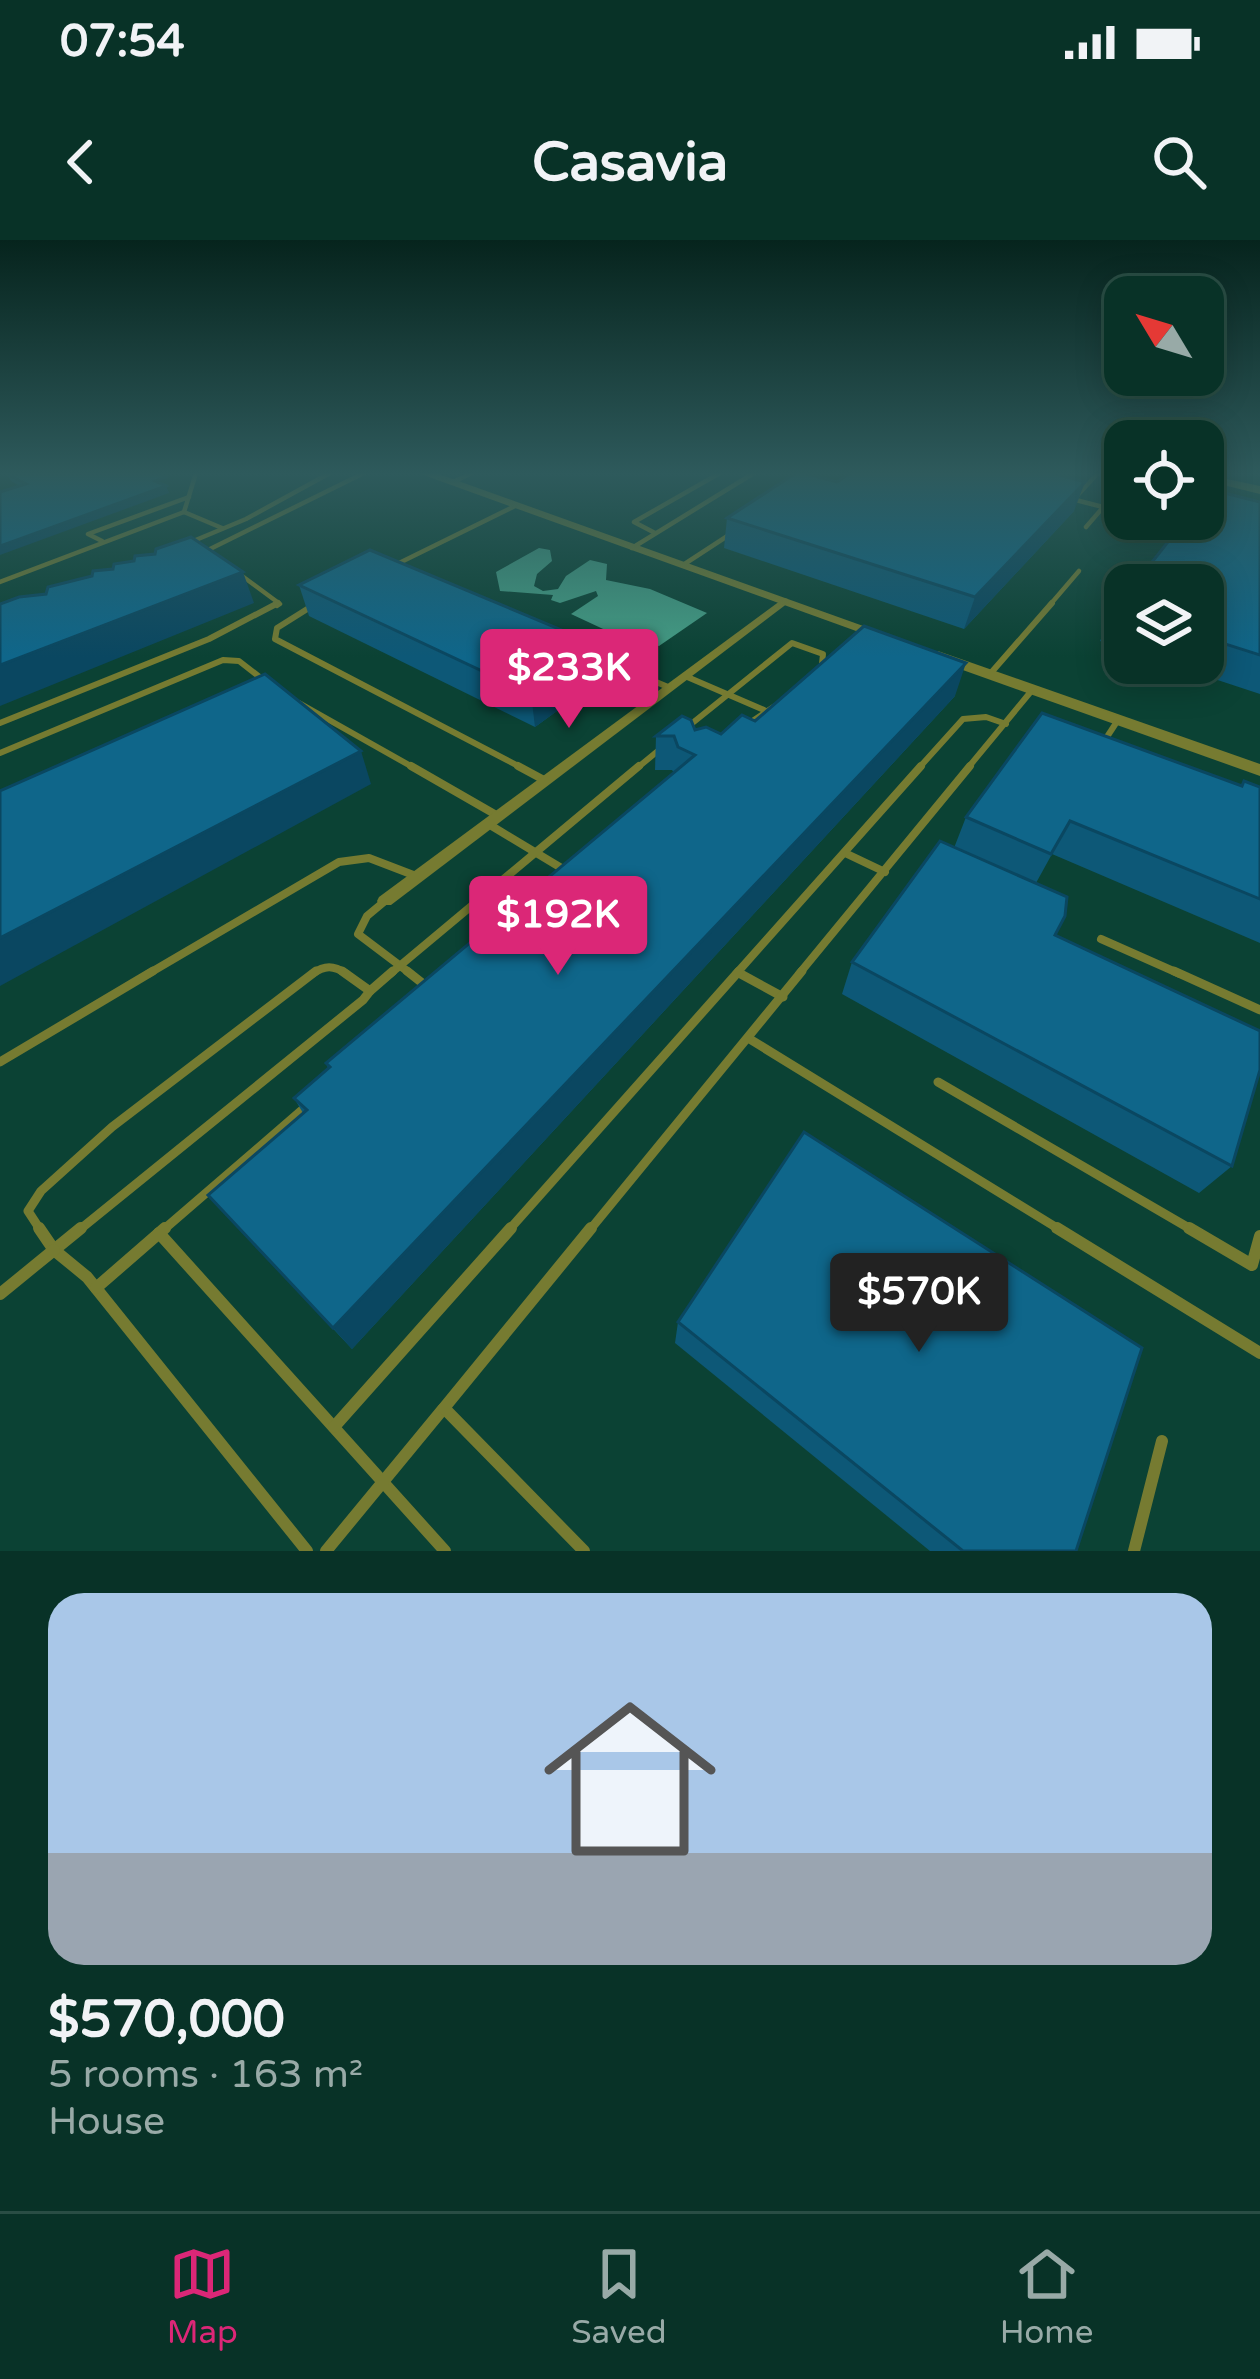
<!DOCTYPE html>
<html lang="en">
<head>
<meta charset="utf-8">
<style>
	:root { --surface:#083227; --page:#113a2f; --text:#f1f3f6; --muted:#98aaa7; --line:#294d44; --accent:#db2777 }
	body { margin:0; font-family:"Varela Round",sans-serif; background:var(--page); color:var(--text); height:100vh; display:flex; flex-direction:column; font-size:45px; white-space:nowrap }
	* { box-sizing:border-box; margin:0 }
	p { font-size:39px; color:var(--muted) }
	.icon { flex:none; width:66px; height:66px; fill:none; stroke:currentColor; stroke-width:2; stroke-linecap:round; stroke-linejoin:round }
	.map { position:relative; height:1311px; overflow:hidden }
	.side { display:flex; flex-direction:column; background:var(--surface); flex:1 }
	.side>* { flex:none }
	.needle { width:78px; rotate:308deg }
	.controls { position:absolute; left:1104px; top:36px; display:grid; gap:24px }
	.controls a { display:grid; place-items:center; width:120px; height:120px; border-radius:24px; background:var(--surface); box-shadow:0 6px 30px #0003,0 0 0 3px var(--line); font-size:60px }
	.price { position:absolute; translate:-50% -102px; padding:0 27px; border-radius:12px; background:var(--accent); color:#fff; font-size:39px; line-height:78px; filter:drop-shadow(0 3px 6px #0008) }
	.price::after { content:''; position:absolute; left:50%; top:72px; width:36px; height:27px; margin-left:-18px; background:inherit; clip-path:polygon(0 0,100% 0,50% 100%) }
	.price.on { background:#222; color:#fff }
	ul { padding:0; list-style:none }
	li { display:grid; align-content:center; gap:24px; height:636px; padding:0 48px }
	li span { display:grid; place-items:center; height:372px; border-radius:36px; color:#555 }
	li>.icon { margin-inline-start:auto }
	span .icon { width:216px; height:216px; fill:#fffc; stroke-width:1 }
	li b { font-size:51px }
	.status { display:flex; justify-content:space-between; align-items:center; height:84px; padding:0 60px; background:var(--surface); direction:ltr }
	.status svg { height:33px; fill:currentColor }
	header { display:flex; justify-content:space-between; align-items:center; height:156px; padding:0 48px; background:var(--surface); font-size:54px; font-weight:700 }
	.tabs { display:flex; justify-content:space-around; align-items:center; height:168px; border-top:3px solid var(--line); background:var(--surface); font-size:33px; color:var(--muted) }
	.tabs a { display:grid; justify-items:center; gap:6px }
	.tabs .on { color:var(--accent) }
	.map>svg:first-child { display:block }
	.water { fill:#449d85 }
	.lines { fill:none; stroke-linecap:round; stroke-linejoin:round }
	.service-far4 { stroke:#767b31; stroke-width:4.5 }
	.service-far3 { stroke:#767b31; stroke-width:6 }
	.service-far2 { stroke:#767b31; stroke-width:8 }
	.service-far1 { stroke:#767b31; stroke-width:9 }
	.service { stroke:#767b31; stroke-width:12 }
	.minor { fill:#767b31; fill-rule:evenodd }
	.tertiary { fill:#767b31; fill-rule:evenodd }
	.wall { fill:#0d5877 }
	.shaded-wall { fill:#0a4761 }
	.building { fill:#0f668a; stroke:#0a4761; stroke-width:3 }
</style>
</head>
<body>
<div class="status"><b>07:54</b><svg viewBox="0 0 49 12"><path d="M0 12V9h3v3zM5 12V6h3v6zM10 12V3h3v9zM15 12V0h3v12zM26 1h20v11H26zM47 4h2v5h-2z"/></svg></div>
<header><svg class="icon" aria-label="back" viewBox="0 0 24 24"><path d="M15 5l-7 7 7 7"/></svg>Casavia<svg class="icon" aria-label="search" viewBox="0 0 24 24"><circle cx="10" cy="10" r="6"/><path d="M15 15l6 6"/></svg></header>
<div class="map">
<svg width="1260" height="1311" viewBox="0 0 1260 1311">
	<rect width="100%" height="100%" fill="#0b4234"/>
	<polygon class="water" points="539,308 550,310 552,321 537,334 534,346 543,351 558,349 566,336 590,320 607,324 606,340 650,349 707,373 659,406 616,395 571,374 598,356 596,351 560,363 551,360 553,355 500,351 496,332"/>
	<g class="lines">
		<g class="service-far4">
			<polyline points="453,242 472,233"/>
			<polyline points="1068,258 1103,267"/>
			<polyline points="1075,258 1098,233"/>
			<polyline points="184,272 196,233"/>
			<polyline points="1086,287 1125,242"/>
			<polyline points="655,293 634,282 720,233"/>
			<polyline points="102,301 88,294 189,257"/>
			<polyline points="191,302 246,279 330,233"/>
			<polyline points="632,308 754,233"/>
			<polyline points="204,312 364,233"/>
			<polyline points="683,325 732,293"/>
			<polyline points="393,326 515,266"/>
			<polyline points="238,333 280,364 277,366"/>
			<polyline points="0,342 184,272 222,288"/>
			<polyline points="1049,366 1079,331"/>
		</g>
		<g class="service-far3">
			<polyline points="312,366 277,388 275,399 524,529"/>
			<polyline points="592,415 668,447"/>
			<polyline points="990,434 1052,363"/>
			<polyline points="685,436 764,470"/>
			<polyline points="299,463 416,529"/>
			<polyline points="0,483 209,399 278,363"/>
			<polyline points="748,484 775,466"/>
			<polyline points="685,489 792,403 823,414 822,424"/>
			<polyline points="1103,503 1118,480"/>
			<polyline points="0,513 223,420 239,421 266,442"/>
			<polyline points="636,529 659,510"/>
			<polyline points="918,529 963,479 986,477 1006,484"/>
			<polyline points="967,529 1033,449"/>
		</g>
		<g class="service-far2">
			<polyline points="411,526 498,576"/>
			<polyline points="518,526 544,540"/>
			<polyline points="490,585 568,632"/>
			<polyline points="845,613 885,632"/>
			<polyline points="385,661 367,676 358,694 411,734"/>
			<polyline points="1101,699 1180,734"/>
			<polyline points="148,734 339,622 369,618 416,636"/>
			<path d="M312,734c13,-9 21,-9 35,0"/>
			<polyline points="390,734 639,526"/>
			<polyline points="736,734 921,526"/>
			<polyline points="799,734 970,526"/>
		</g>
		<g class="service-far1">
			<polyline points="407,731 426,746"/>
			<polyline points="1174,731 1260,770"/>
			<polyline points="739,733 783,757"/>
			<polyline points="370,751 393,731"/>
			<polyline points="748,798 1062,991"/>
			<polyline points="0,822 153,731"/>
			<polyline points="938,842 1194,991"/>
			<polyline points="41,991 28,971 41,951 112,887 316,731"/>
			<polyline points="78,991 363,760 370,751 342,731"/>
			<polyline points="162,991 308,865"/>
			<polyline points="508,991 739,731"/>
			<polyline points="589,991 802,731"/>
		</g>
		<g class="service">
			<polyline points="39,988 54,1010"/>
			<polyline points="1057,988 1260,1113"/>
			<polyline points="1189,988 1252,1025 1260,996"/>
			<polyline points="159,993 445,1311"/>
			<polyline points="54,1010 87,1037 307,1311"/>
			<polyline points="54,1010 81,988"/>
			<polyline points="96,1048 165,988"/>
			<polyline points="0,1054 54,1010"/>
			<polyline points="334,1187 511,988"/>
			<polyline points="326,1311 443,1169"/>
			<polyline points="584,1311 444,1168 591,988"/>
			<polyline points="1134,1311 1162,1201"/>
		</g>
		<polygon class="minor" points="784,358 788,359 788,363 391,665 379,665 377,661 379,657"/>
		<g class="tertiary">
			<polygon points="418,233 436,233 894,397 881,400"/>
			<polygon points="1203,234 1260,246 1260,254 1203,240"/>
			<polygon points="938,411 1260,524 1260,536 932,419 932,413"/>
		</g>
	</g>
	<g class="wall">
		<polygon points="7,234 168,244 165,245 169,253 20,246 11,241"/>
		<polygon points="1260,262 1260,454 1166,423 1203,423 1203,345"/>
		<polygon points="1074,271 964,389 724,308 727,278"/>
		<polygon points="299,345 601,439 535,487 309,376"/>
		<polygon points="1125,356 1125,409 1100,401 1115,369"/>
		<polygon points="955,456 352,1109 208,955 303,873 294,858 328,828 326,823 674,533 672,530 655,530 656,496 695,490 721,494 755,481"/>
		<polygon points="1241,545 1260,547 1260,703 1052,614 1036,643 1055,695 1232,926 1199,953 842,754 852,722 954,608 966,577"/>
		<polygon points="678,1082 1076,1311 930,1311 675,1103"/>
	</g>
	<g class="shaded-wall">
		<polygon points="1085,242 1074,271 964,389 975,357"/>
		<polygon points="166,246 169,253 0,315 0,306"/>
		<polygon points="243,332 254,363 0,466 0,425"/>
		<polygon points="600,406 601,439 535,487 531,454"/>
		<polygon points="966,423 955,456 352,1109 333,1088"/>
		<polygon points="361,511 371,544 0,746 0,698"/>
	</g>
	<g class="building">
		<polygon points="158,233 165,237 155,241 166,246 0,306 0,252 26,244 7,234"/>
		<polygon points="796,233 803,233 837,242 851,233 1053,233 1085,242 975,357 727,278"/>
		<polygon points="1209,249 1260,262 1260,415 1203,397 1203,345 1134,345 1186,279 1203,279 1203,257"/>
		<polygon points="191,297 243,332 0,425 0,364 19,357 46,354 48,347 92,336 93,331 113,329 114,324 134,321 135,316 155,314 156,309"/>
		<polygon points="370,310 600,406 531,454 299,345"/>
		<polygon points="1125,356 1125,372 1115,369"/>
		<polygon points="864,386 966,423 333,1088 208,955 307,870 294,858 330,827 326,823 695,515 678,507 674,496 656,496 682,476 691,480 695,490 706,487 721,494 742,475 755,481"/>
		<polygon points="265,434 361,511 0,698 0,551"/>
		<polygon points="1042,473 1242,546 1244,541 1260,547 1260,659 1070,581 1051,614 966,577"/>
		<polygon points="940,601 1067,657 1065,676 1055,695 1260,791 1260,830 1232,926 852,722"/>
		<polygon points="804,892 1142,1108 1076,1311 963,1311 678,1082"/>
	</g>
	<linearGradient id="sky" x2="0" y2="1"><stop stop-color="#06241d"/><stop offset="0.56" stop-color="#2e5a5c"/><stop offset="1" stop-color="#2e5a5c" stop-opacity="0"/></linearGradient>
	<rect width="1260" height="417" fill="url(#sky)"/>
</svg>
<div class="controls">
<a><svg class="needle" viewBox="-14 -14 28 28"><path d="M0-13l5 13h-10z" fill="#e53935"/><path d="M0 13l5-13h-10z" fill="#98aaa7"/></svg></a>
<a><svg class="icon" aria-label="locate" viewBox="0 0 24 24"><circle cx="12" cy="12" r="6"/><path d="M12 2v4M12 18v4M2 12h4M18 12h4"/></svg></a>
<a><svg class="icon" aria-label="layers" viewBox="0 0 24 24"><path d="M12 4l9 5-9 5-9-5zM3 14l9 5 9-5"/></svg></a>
</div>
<b class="price" style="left:569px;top:491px">$233K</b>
<b class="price" style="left:558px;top:738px">$192K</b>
<b class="price on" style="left:919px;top:1115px">$570K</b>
</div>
<section class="side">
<ul>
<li><span style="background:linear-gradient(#a9c7e8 70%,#9aa5b1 0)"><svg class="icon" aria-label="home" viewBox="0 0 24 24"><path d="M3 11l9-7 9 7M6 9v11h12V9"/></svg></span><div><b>$570,000</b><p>5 rooms · 163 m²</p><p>House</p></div></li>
</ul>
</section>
<nav class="tabs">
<a class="on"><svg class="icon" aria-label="map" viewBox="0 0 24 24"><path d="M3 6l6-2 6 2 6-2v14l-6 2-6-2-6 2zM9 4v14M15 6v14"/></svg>Map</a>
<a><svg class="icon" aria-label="saved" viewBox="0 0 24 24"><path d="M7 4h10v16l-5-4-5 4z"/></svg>Saved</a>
<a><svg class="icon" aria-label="home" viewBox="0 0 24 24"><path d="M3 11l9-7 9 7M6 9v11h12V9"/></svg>Home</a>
</nav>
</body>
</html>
